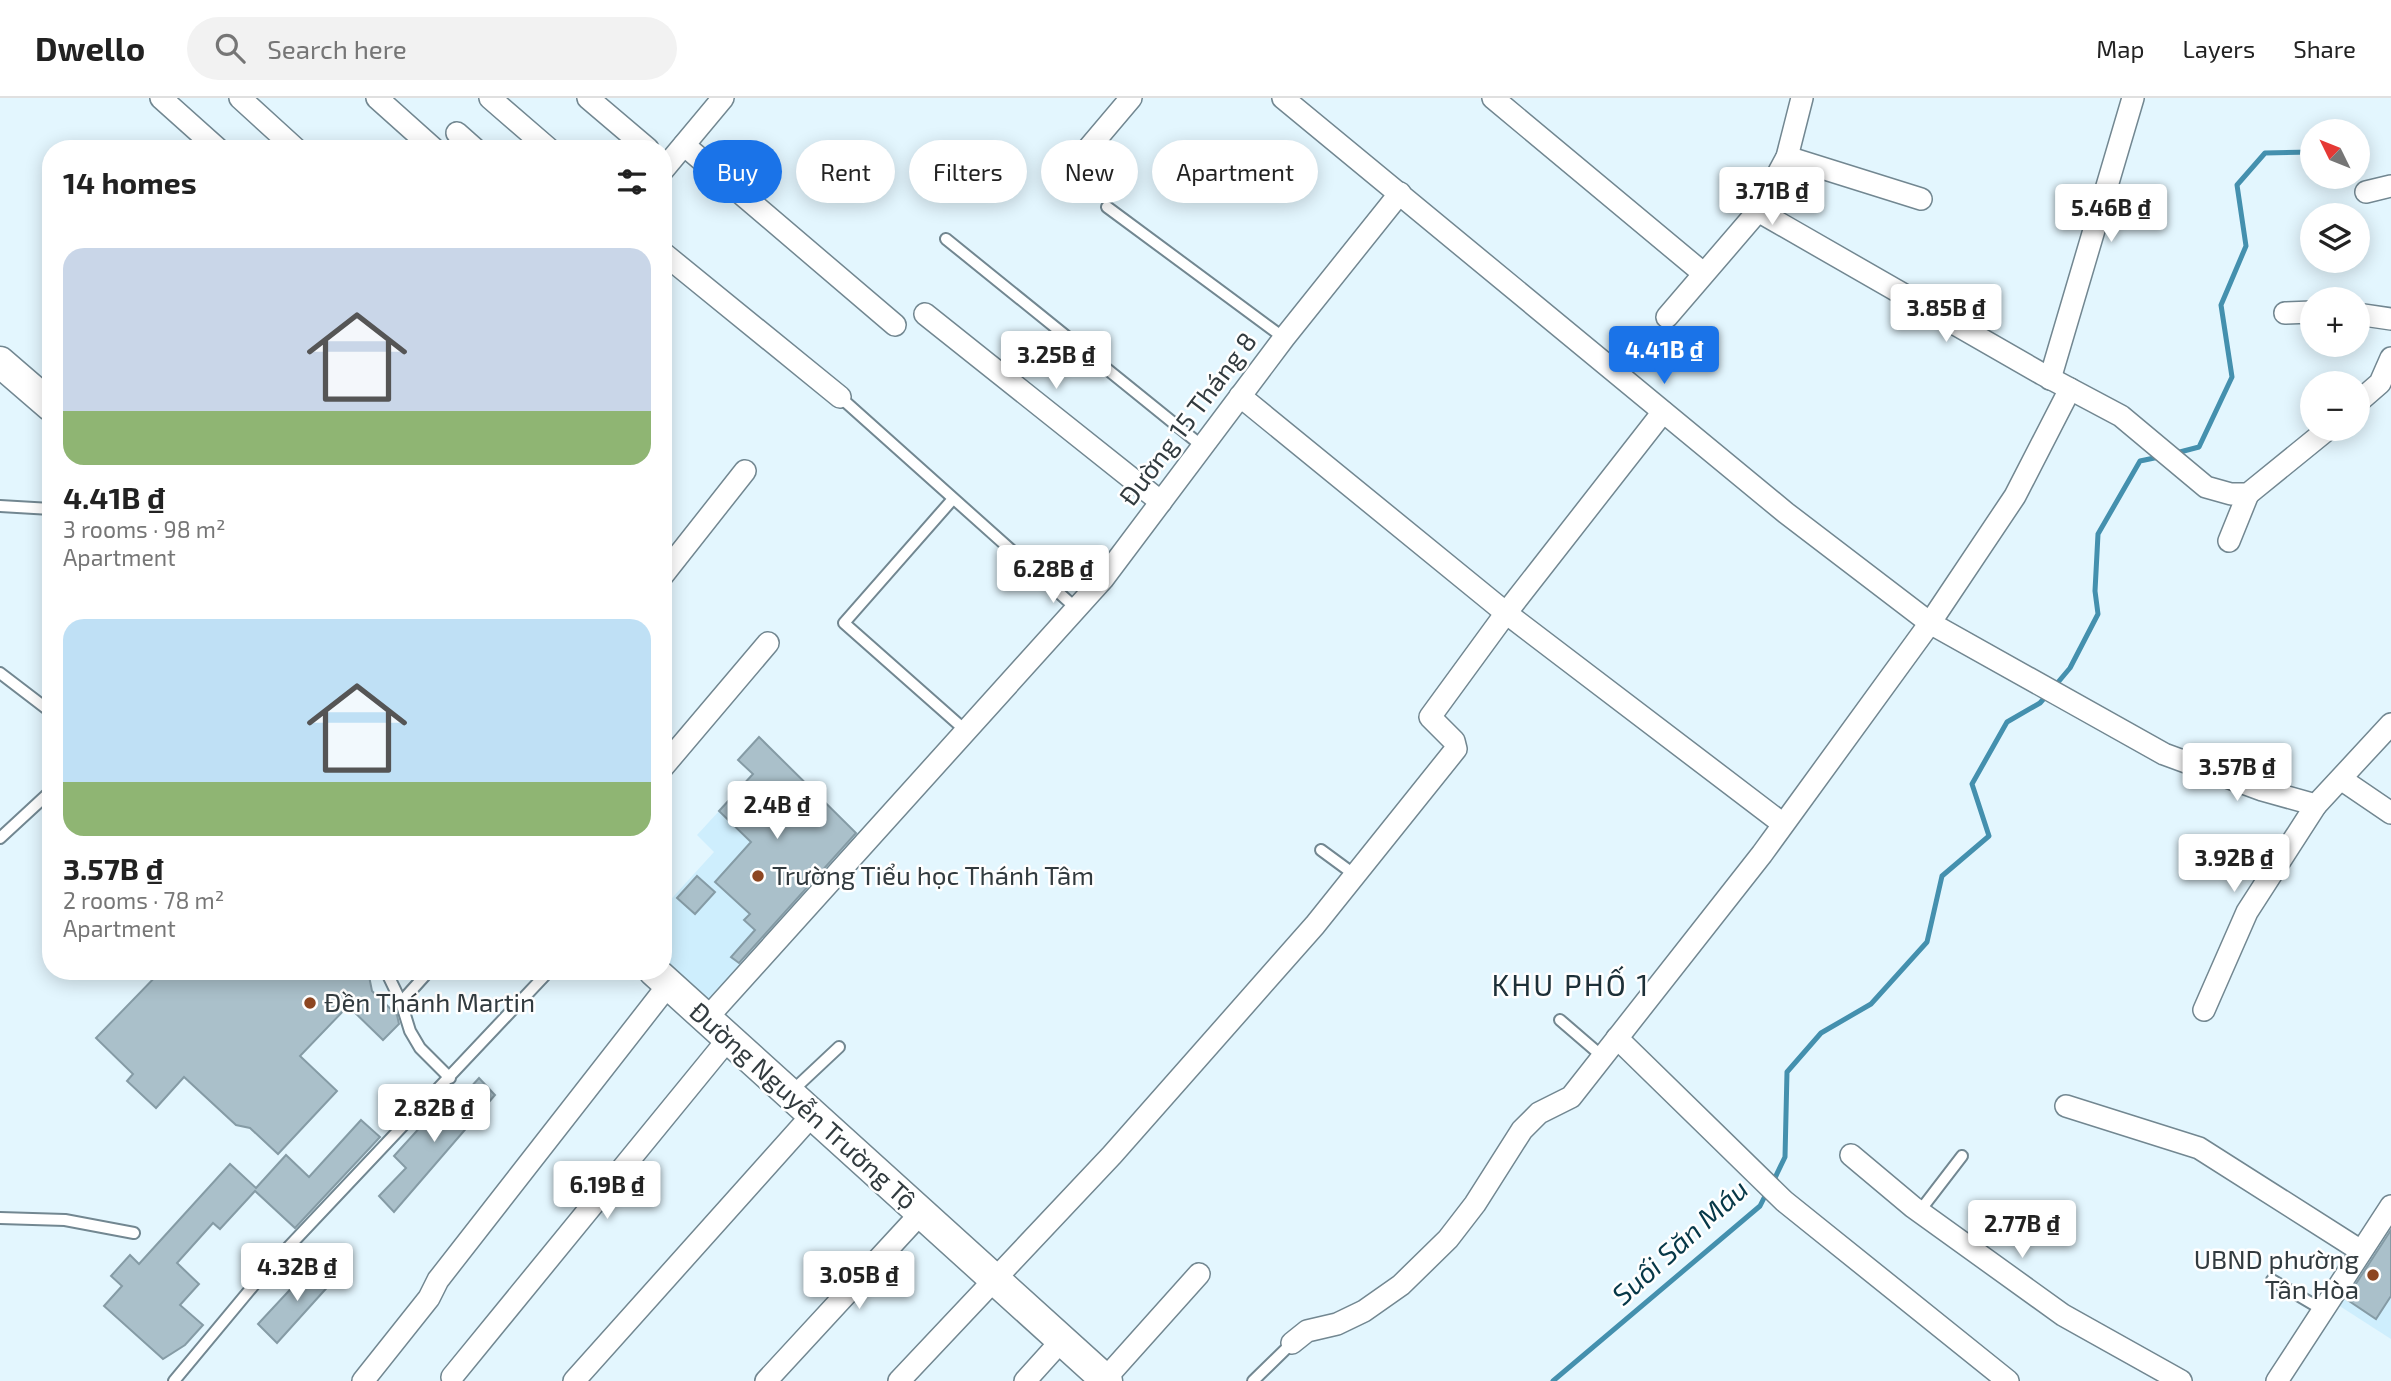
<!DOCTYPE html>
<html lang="en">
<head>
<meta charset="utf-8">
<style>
	:root { --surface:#fff; --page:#f2f2f2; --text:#222; --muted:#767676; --line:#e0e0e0; --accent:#1a73e8 }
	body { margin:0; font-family:"Exo 2",sans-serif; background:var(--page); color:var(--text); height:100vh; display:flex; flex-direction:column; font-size:26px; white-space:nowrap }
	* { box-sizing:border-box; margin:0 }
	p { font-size:23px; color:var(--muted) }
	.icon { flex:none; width:38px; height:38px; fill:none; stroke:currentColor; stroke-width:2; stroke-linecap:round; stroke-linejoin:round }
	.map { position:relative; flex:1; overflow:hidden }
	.details { position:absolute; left:42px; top:42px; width:630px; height:840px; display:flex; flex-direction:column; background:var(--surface); border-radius:28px; box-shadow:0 4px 18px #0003 }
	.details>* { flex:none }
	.guide { position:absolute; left:693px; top:42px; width:665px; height:63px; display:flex; gap:14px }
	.needle { width:46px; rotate:313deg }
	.controls { position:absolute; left:2300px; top:21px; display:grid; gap:14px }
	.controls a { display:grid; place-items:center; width:70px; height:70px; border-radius:50%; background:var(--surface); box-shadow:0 4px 18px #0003; font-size:35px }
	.price { position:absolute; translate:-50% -60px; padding:0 16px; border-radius:7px; background:#fff; color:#222; font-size:23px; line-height:46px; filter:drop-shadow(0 2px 4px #0008) }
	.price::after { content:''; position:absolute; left:50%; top:42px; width:21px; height:16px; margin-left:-10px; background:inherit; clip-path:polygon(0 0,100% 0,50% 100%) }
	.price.selected { background:var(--accent); color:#fff }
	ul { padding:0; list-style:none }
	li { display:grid; align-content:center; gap:14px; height:371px; padding:0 21px }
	li span { display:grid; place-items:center; height:217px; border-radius:21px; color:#555 }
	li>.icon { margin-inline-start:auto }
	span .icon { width:126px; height:126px; fill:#fffc; stroke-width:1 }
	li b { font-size:30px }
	h2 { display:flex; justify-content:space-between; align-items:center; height:84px; padding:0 21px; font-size:30px }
	.pill { padding:0 24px; border-radius:32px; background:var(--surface); box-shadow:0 4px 18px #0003; font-size:24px; line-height:63px }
	.pill.selected { background:var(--accent); color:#fff }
	header { display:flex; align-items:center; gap:42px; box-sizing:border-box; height:98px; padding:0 35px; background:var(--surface); border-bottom:2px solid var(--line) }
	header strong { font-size:33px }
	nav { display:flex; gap:38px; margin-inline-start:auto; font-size:24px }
	.search { width:490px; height:63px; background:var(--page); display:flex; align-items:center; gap:18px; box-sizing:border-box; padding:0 24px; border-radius:38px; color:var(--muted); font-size:26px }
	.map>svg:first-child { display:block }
	.built { fill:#ceeefd }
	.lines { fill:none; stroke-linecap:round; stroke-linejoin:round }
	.stream { stroke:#4490ae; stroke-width:5 }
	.building { fill:#aac0ca; stroke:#859ba5; stroke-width:2 }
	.service-casing { stroke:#728791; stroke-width:14 }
	.minor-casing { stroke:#728791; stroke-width:24 }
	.secondary-casing { stroke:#728791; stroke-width:33 }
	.service { stroke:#fff; stroke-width:10 }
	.minor { stroke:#fff; stroke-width:21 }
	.secondary { stroke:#fff; stroke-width:30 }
	.poi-dot { fill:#8d4621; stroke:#fff; stroke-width:2.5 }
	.labels { text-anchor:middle; stroke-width:5; stroke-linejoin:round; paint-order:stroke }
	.street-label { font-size:26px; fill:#323b3f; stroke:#fff }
	.poi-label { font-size:26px; fill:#323b3f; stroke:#fff; text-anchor:start }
	.water-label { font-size:28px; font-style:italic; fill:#063848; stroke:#fff }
	.quarter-label { font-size:30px; letter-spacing:2px; fill:#1d3038; stroke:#fff }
</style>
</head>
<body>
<header>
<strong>Dwello</strong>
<div class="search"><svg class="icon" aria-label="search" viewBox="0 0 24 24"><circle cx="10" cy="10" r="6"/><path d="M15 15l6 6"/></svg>Search here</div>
<nav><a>Map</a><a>Layers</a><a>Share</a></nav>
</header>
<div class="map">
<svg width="2391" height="1283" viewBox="0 0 2391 1283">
	<rect width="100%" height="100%" fill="#e3f6fe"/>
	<g class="built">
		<polygon points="759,639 861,739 709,907 663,867 663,810 714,754 697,737 753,676 738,662"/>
		<polygon points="2391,1121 2391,1241 2335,1205"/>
	</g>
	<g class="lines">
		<g class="stream">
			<polyline points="2176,355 2199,349 2232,279 2221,207 2246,148 2237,87 2265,55 2312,54"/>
			<polyline points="2054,589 2070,570 2098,516 2095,493 2098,436 2140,363 2159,359"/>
			<polyline points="1772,1086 1785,1059 1787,974 1821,935 1871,906 1927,844 1942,778 1989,738 1972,686 2007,624 2040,605 2047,597"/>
			<polyline points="1553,1283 1760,1108 1767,1094"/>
		</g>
	</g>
	<g class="building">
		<polygon points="759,639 856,735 739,865 731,859 755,832 744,822 750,816 715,784 751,744 719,713 753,676 738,662"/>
		<polygon points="697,778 715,794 695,816 677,800"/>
		<polygon points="161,873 368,873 372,893 397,917 399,926 383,942 348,908 300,958 337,993 278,1056 250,1030 236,1027 184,979 156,1010 127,983 133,976 96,940"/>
		<polygon points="479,980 495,997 394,1114 379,1098 406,1070 394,1058 423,1026 430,1034"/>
		<polygon points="361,1022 380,1039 295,1130 255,1093 220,1131 213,1125 177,1165 199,1186 180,1207 203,1227 185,1247 163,1261 104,1208 122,1188 111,1178 130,1157 139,1166 230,1066 256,1090 286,1057 309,1079"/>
		<polygon points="2391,1132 2391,1198 2376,1221 2346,1201"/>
		<polygon points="328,1163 341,1174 277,1245 258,1226 298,1183 303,1189"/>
	</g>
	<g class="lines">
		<g class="service-casing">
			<g id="service">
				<polyline points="1107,109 1284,240"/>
				<polyline points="946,141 1202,348"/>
				<polyline points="840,299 1077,511"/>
				<polyline points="952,402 844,525 965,632"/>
				<polyline points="0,408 51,411"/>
				<polyline points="0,575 51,614"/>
				<polyline points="0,740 51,693"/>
				<polyline points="1321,752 1355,777"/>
				<polyline points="386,873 401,904 410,933 420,950 450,980"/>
				<polyline points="401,904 429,873"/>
				<polyline points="1560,922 1603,959"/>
				<polyline points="791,994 839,949"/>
				<polyline points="1919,1114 1962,1058"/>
				<polyline points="0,1120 65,1122 134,1135"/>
				<polyline points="2272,1182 2323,1212"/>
				<polyline points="174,1283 263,1176 549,873"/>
				<polyline points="1253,1283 1292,1245"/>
			</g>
		</g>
		<g class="minor-casing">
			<g id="minor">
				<polyline points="161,0 218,51"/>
				<polyline points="240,0 296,51"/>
				<polyline points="377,0 434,51"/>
				<polyline points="490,0 549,51"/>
				<polyline points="588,0 648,51"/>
				<polyline points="1283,0 1786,415 1930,525 2164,656 2262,692 2316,707 2391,626"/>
				<polyline points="1493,0 1703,175"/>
				<polyline points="457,35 475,51"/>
				<polyline points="684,47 895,227"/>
				<polyline points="1087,52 1131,0"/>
				<polyline points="1787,59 1921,101"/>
				<polyline points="663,72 723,0"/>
				<polyline points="2366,94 2391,88"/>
				<polyline points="1758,113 2042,276 2121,318 2206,389 2231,396 2248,396 2328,331"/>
				<polyline points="663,155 840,299"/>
				<polyline points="2285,215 2312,214"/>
				<polyline points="925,216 1161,404"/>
				<polyline points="2357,216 2391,221"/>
				<polyline points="1667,219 1758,113 1787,59 1802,0"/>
				<polyline points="2050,281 2133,0"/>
				<polyline points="1240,298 1506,515 1783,726"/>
				<polyline points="2357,305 2380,285 2391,260"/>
				<polyline points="2229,443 2248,396"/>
				<polyline points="663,477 745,373"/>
				<polyline points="663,669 768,545"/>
				<polyline points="2341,681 2391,715"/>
				<polyline points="2204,912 2247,814 2316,707"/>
				<polyline points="707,920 1103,481 1284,240 1400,95"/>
				<polyline points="1617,940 1784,1103 2008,1283"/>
				<polyline points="2066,1008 2199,1050 2361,1153"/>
				<polyline points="1851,1057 1913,1109 2063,1217 2181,1283"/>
				<polyline points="1292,1245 1307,1233 1337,1226 1364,1213 1401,1187 1448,1141 1475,1106 1522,1032 1539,1015 1571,999 1762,756 1930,525 2015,398 2070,291"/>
				<polyline points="452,1279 729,940"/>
				<polyline points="1105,1281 1199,1176"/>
				<polyline points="363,1283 429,1200 438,1182 669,886"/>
				<polyline points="574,1283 813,1016"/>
				<polyline points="766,1283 921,1115"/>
				<polyline points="899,1283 1112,1057 1315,827 1456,651 1454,643 1430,619 1506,515 1663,314"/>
				<polyline points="1025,1283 1062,1242"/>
				<polyline points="2277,1283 2391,1108"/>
			</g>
		</g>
		<g class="secondary-casing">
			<g id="secondary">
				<polyline points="0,264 51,308"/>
				<polyline points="654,873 1107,1283"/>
			</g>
		</g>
		<use href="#service" class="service"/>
		<use href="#minor" class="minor"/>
		<use href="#secondary" class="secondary"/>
	</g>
	<g class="poi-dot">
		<circle cx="758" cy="778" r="7"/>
		<circle cx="310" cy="905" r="7"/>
		<circle cx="2373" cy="1177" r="7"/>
	</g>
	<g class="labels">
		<g class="street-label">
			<text transform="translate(1188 321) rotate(-53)" y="9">Đường 15 Tháng 8</text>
			<text transform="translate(803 1008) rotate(42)" y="9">Đường Nguyễn Trường Tộ</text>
		</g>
		<g class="poi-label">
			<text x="772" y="787">Trường Tiểu học Thánh Tâm</text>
			<text x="324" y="914">Đền Thánh Martin</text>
			<text x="2359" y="1171" text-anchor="end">UBND phường<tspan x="2359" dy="30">Tân Hòa</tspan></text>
		</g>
		<g class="water-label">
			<text transform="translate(1680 1144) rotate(-42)" y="10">Suối Săn Máu</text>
		</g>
		<g class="quarter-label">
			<text x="1571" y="898">KHU PHỐ 1</text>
		</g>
	</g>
</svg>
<div class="controls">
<a><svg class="needle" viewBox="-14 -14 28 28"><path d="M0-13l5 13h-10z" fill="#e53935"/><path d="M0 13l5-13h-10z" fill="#767676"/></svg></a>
<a><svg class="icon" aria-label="layers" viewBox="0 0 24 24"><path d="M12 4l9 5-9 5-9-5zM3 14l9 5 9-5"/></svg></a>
<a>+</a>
<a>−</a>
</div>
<b class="price" style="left:1772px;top:129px">3.71B ₫</b>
<b class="price" style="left:2111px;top:146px">5.46B ₫</b>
<b class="price" style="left:1946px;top:246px">3.85B ₫</b>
<b class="price selected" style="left:1664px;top:288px">4.41B ₫</b>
<b class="price" style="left:1056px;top:293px">3.25B ₫</b>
<b class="price" style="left:1053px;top:507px">6.28B ₫</b>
<b class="price" style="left:2237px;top:705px">3.57B ₫</b>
<b class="price" style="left:777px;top:743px">2.4B ₫</b>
<b class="price" style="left:2234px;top:796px">3.92B ₫</b>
<b class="price" style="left:434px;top:1046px">2.82B ₫</b>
<b class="price" style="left:607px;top:1123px">6.19B ₫</b>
<b class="price" style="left:2022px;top:1162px">2.77B ₫</b>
<b class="price" style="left:297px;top:1205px">4.32B ₫</b>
<b class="price" style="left:859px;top:1213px">3.05B ₫</b>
<div class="guide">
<a class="pill selected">Buy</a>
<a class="pill">Rent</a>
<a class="pill">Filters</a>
<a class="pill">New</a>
<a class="pill">Apartment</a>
</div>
<section class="details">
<h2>14 homes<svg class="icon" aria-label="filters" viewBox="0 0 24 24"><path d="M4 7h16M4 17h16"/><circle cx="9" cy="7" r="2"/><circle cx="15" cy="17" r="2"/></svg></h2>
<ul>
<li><span style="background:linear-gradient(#c9d6e8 75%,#8fb573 0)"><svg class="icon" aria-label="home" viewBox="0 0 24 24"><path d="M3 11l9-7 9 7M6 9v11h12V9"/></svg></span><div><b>4.41B ₫</b><p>3 rooms · 98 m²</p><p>Apartment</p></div></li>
<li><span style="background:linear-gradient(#bfe0f5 75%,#8fb573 0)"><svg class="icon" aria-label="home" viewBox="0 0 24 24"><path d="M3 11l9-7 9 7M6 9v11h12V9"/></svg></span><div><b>3.57B ₫</b><p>2 rooms · 78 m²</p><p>Apartment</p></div></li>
</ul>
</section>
</div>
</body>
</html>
